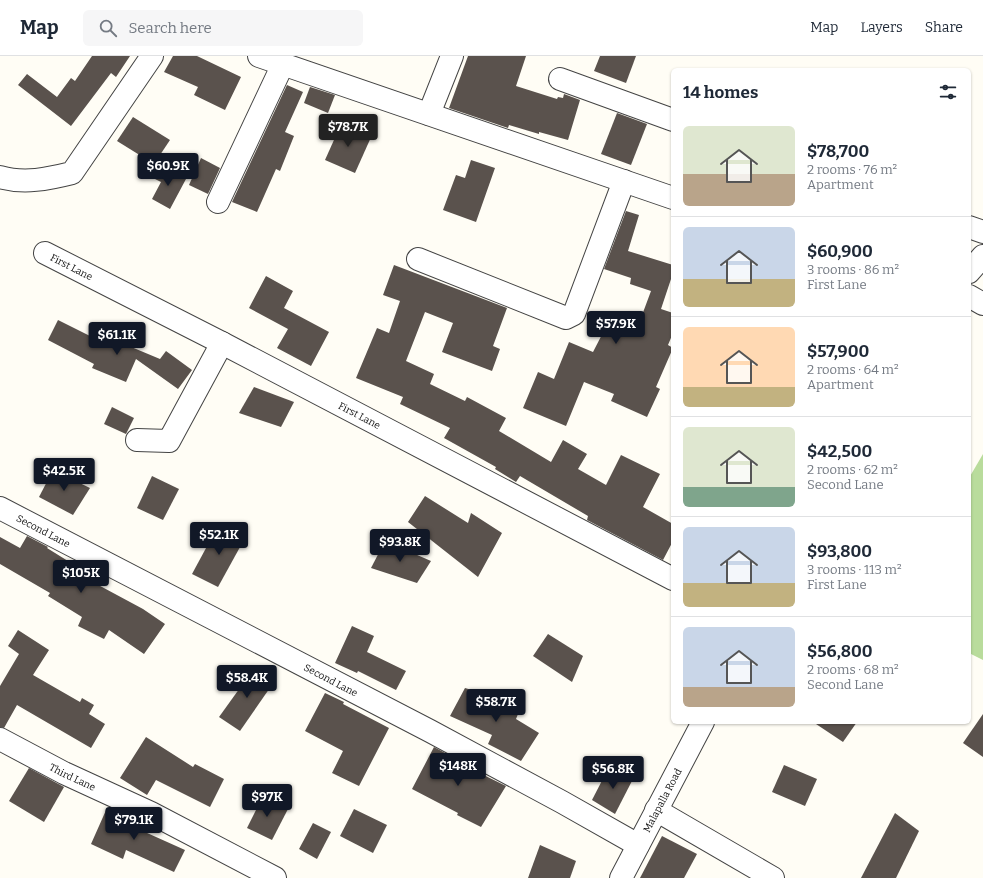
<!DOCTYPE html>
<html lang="en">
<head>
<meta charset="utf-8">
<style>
	:root { --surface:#fff; --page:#f6f6f7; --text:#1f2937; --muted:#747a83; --line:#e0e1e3; --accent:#111827 }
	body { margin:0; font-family:Bitter,serif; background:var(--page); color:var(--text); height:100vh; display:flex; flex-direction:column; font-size:15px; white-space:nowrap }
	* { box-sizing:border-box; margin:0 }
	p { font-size:13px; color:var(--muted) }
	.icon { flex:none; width:22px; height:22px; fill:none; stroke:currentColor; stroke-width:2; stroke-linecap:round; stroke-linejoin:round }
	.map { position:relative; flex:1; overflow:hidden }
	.details { position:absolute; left:671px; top:12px; width:300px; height:656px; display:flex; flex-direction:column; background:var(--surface); border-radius:6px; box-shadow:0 1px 3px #0004 }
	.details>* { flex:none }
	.price { position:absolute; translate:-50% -34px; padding:0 9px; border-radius:4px; background:var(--accent); color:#fff; font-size:13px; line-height:26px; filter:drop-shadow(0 1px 2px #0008) }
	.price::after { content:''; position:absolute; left:50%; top:24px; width:12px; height:9px; margin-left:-6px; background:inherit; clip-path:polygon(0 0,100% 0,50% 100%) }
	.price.selected { background:#222; color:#fff }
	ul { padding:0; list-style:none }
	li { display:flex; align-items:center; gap:12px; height:100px; padding:0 12px }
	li+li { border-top:1px solid var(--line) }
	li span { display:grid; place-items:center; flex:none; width:112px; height:80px; border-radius:6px; color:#555 }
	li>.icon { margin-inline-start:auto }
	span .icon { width:48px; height:48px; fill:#fffc; stroke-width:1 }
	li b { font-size:17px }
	h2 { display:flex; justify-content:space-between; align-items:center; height:48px; padding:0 12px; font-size:17px }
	header { display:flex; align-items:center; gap:24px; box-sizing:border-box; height:56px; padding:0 20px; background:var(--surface); border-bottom:1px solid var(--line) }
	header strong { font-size:19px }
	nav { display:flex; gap:22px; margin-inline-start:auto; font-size:14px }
	.search { width:280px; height:36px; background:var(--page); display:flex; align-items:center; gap:10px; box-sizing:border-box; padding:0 14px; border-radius:6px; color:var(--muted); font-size:15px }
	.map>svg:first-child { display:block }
	.forest { fill:#b9dc9c }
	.building { fill:#5a524d }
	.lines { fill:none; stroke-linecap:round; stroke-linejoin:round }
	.minor-casing { stroke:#444; stroke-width:24 }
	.minor { stroke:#fff; stroke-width:22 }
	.labels { text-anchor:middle; stroke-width:4; stroke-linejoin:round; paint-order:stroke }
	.street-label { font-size:10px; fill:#111; stroke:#fff }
</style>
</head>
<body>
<header>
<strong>Map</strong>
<div class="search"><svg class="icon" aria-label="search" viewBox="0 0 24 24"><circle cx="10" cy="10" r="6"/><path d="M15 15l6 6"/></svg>Search here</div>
<nav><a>Map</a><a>Layers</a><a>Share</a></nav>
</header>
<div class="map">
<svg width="983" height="822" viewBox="0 0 983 822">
	<rect width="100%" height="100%" fill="#fffdf5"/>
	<polygon class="forest" points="983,398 983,604 969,597 969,422"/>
	<g class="building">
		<polygon points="92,0 130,0 116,21 111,17 71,70 18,29 27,18 57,41 71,22 75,25"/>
		<polygon points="173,0 197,0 241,21 225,54 194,39 198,31 164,16"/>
		<polygon points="468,0 526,0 516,30 557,43 558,41 563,42 564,38 580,44 568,84 539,76 539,78 509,69 508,72 449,52"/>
		<polygon points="600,0 636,0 626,27 594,15"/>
		<polygon points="287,29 303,36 285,76 294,80 280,115 276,113 257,156 232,146"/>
		<polygon points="310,31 335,39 328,57 304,47"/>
		<polygon points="617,57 647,68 631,109 601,98"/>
		<polygon points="133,61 170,84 154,108 117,85"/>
		<polygon points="342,66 372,79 355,117 325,104"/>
		<polygon points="201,102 220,112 208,138 189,129"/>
		<polygon points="471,104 495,112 476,166 443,154 456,119 465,122"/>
		<polygon points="163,109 186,123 170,153 152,143 161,126 155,123"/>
		<polygon points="626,155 639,159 628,195 673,209 673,217 661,253 673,257 673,277 668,289 673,292 656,331 660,333 647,361 611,345 614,338 584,326 566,370 523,352 538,316 554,323 569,286 593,296 609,265 635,278 651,235 630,228 631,222 604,213"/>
		<polygon points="394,209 507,252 493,290 500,293 492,315 442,296 453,267 425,256 406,305 434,318 430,328 465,345 467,341 506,362 499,375 551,406 563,384 587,398 578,413 606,429 621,399 660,418 643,451 673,468 673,485 663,504 587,464 588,460 520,420 516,426 495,413 496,411 444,382 450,372 400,348 403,341 356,322 377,272 389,277 400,245 383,239"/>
		<polygon points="266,220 293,235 284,252 329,276 311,310 277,292 288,273 249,252"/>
		<polygon points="58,264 102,286 105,280 160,303 166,295 192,314 178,333 136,303 126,326 92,312 94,308 48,284"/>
		<polygon points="254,331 294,346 281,371 239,357"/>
		<polygon points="112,351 134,362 126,378 104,368"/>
		<polygon points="53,414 90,432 73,459 39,441"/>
		<polygon points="152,420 179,433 163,464 137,452"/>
		<polygon points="425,440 468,467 471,457 502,477 478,521 408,466"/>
		<polygon points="219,468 245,482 218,531 192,518"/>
		<polygon points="27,480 48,491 47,492 92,520 89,524 143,553 165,568 144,598 109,574 104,583 78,570 82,561 48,540 50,537 0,508 0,481 20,492"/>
		<polygon points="385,485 431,505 417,527 371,512"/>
		<polygon points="352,570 374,580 367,596 406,615 396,634 358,615 357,617 335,607"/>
		<polygon points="18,574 49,594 33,619 80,646 82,642 94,649 89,658 105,668 91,692 17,649 4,672 0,671 0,630 19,598 8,590"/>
		<polygon points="548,578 583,600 572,626 533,600"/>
		<polygon points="255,611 274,626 240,675 219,661"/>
		<polygon points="465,632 492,640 490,644 520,653 516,663 539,677 521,705 488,688 492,679 450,660"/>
		<polygon points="325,637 344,646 343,648 389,672 359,730 332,717 343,695 305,675"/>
		<polygon points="983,658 983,701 963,687"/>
		<polygon points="813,666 857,666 843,686"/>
		<polygon points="146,681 193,711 195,708 224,723 210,751 156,724 147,739 120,722"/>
		<polygon points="434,691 458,704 457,706 506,730 481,771 457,759 458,757 412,733"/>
		<polygon points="784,709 817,723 805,750 772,736"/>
		<polygon points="609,711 634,721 615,758 592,744"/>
		<polygon points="29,712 64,731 44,766 9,745"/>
		<polygon points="263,740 288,753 272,784 247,772"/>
		<polygon points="107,752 139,766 136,772 185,794 174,816 126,794 123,803 91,788"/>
		<polygon points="354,753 387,769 373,797 340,780"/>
		<polygon points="895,757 919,775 896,822 861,822"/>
		<polygon points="313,767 331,776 317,803 299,793"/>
		<polygon points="662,780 697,798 684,822 640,822"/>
		<polygon points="540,789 576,805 570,822 528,822"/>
	</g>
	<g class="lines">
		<g class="minor-casing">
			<g id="minor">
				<polyline points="259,0 673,142"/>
				<polyline points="560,23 673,64"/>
				<polyline points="429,58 452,0"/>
				<path d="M0,121c24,7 48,2 72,-4l80,-117"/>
				<polyline points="218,146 283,8"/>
				<polyline points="969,171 983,176"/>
				<path id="s1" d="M45,197l177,90 451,236"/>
				<polyline points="418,203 566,262 574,258 624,125"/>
				<polyline points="969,216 983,200"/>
				<polyline points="969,240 983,248"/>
				<polyline points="137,384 169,385 222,287"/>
				<path id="s2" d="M0,452l430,223 132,71 76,43"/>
				<path id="s3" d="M0,683l64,34 87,40 124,65"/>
				<polyline points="656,754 773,822"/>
				<path id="s4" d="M621,822l82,-156"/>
			</g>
		</g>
		<use href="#minor" class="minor"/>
	</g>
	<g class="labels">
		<g class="street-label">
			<text dy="4" stroke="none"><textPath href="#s1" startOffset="30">First Lane</textPath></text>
			<text dy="4" stroke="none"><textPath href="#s1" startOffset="354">First Lane</textPath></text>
			<text dy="4" stroke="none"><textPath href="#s2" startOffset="49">Second Lane</textPath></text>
			<text dy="4" stroke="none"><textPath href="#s2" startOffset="373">Second Lane</textPath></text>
			<text dy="4" stroke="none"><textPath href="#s3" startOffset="82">Third Lane</textPath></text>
			<text dy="4" stroke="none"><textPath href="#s4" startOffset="88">Malapalla Road</textPath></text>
		</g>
	</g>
</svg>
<b class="price selected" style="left:348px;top:92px">$78.7K</b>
<b class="price" style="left:168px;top:131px">$60.9K</b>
<b class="price" style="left:616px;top:289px">$57.9K</b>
<b class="price" style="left:117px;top:300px">$61.1K</b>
<b class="price" style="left:64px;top:436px">$42.5K</b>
<b class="price" style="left:219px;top:500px">$52.1K</b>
<b class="price" style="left:400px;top:507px">$93.8K</b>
<b class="price" style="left:81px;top:538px">$105K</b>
<b class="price" style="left:247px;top:643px">$58.4K</b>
<b class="price" style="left:496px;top:667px">$58.7K</b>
<b class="price" style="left:458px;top:731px">$148K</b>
<b class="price" style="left:613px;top:734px">$56.8K</b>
<b class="price" style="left:267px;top:762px">$97K</b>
<b class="price" style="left:134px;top:785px">$79.1K</b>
<section class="details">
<h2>14 homes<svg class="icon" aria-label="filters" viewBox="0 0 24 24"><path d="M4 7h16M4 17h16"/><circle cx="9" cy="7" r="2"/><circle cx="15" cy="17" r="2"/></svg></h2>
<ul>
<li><span style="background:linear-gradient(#dfe7d0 60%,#b9a48a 0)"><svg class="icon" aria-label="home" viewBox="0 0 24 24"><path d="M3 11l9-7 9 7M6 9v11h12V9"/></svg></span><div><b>$78,700</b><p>2 rooms · 76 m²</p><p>Apartment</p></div></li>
<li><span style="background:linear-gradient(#c9d6e8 65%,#c2b280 0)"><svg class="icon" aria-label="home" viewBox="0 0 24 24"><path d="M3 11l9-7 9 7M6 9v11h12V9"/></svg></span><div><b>$60,900</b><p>3 rooms · 86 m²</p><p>First Lane</p></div></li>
<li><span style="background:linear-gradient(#ffd9b3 75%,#c2b280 0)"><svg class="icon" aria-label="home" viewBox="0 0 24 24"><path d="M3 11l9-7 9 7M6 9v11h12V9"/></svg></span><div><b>$57,900</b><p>2 rooms · 64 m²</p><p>Apartment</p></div></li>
<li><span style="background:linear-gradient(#dfe7d0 75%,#7fa58c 0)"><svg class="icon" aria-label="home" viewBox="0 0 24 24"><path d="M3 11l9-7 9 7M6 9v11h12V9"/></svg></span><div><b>$42,500</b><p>2 rooms · 62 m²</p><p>Second Lane</p></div></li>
<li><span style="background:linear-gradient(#c9d6e8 70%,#c2b280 0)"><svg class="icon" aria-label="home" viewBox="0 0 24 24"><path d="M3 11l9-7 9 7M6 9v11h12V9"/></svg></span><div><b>$93,800</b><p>3 rooms · 113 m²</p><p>First Lane</p></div></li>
<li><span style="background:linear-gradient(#c9d6e8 75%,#b9a48a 0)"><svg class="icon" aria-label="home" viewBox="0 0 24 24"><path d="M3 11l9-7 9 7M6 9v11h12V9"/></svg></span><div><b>$56,800</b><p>2 rooms · 68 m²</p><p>Second Lane</p></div></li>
</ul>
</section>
</div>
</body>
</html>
